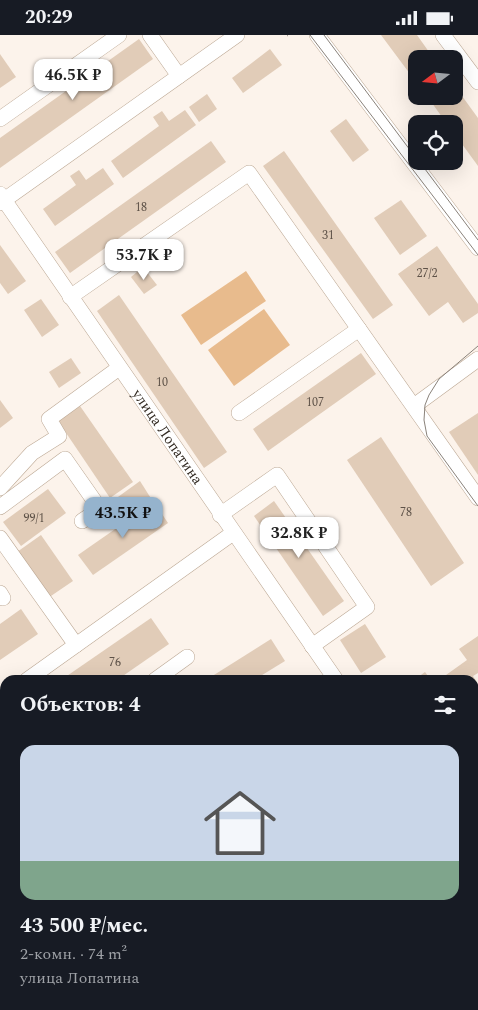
<!DOCTYPE html>
<html lang="ru">
<head>
<meta charset="utf-8">
<style>
	:root { --surface:#171b24; --page:#242831; --text:#f1f3f6; --muted:#9ea1a6; --line:#363941; --accent:#95b3cd }
	body { margin:0; font-family:Spectral,serif; background:var(--page); color:var(--text); height:100vh; display:flex; flex-direction:column; font-size:19px; white-space:nowrap }
	* { box-sizing:border-box; margin:0 }
	p { font-size:16px; color:var(--muted) }
	.icon { flex:none; width:28px; height:28px; fill:none; stroke:currentColor; stroke-width:2; stroke-linecap:round; stroke-linejoin:round }
	.map { position:relative; flex:1; overflow:hidden }
	.panel { position:absolute; left:0px; top:640px; width:479px; height:335px; display:flex; flex-direction:column; background:var(--surface); border-radius:15px 15px 0 0; box-shadow:0 5px 20px #0002 }
	.panel>* { flex:none }
	.needle { width:32px; rotate:254deg }
	.controls { position:absolute; left:408px; top:15px; display:grid; gap:10px }
	.controls a { display:grid; place-items:center; width:55px; height:55px; border-radius:10px; background:var(--surface); box-shadow:0 5px 20px #0002; font-size:25px }
	.price { position:absolute; translate:-50% -42px; padding:0 11px; border-radius:10px; background:#fff; color:#222; font-size:16px; line-height:32px; filter:drop-shadow(0 1px 2px #0008) }
	.price::after { content:''; position:absolute; left:50%; top:30px; width:15px; height:11px; margin-left:-8px; background:inherit; clip-path:polygon(0 0,100% 0,50% 100%) }
	.price.on { background:var(--accent); color:#111 }
	ul { padding:0; list-style:none }
	li { display:grid; align-content:center; gap:10px; height:265px; padding:0 20px }
	li+li { border-top:1px solid var(--line) }
	li span { display:grid; place-items:center; height:155px; border-radius:15px; color:#555 }
	li>.icon { margin-inline-start:auto }
	span .icon { width:90px; height:90px; fill:#fffc; stroke-width:1 }
	li b { font-size:21px }
	h2 { display:flex; justify-content:space-between; align-items:center; height:60px; padding:0 20px; font-size:21px }
	.status { display:flex; justify-content:space-between; align-items:center; height:35px; padding:0 25px; background:var(--surface); direction:ltr }
	.status svg { height:14px; fill:currentColor }
	.map>svg:first-child { display:block }
	.green { fill:#e8bb8d }
	.building { fill:#e1ccb8 }
	.lines { fill:none; stroke-linecap:round; stroke-linejoin:round }
	.minor-casing { stroke:#bca894; stroke-width:16 }
	.path { stroke:#aaa29a; stroke-width:2.5; stroke-dasharray:4 2.5; stroke-linecap:butt }
	.minor { stroke:#fff; stroke-width:15 }
	.tram { stroke:#8a827a; stroke-width:1 }
	.labels { text-anchor:middle; stroke-width:4.5; stroke-linejoin:round; paint-order:stroke }
	.number-label { font-size:12px; fill:#5e5248 }
	.street-label { font-size:15px; fill:#322a22; stroke:#fff }
</style>
</head>
<body>
<div class="status"><b>20:29</b><svg viewBox="0 0 49 12"><path d="M0 12V9h3v3zM5 12V6h3v6zM10 12V3h3v9zM15 12V0h3v12zM26 1h20v11H26zM47 4h2v5h-2z"/></svg></div>
<div class="map">
<svg width="478" height="975" viewBox="0 0 478 975">
	<rect width="100%" height="100%" fill="#fcf3eb"/>
	<g class="green">
		<polygon points="246,236 266,266 201,310 181,280"/>
		<polygon points="264,274 290,310 234,351 208,315"/>
	</g>
	<g class="building">
		<polygon points="381,0 417,0 434,24 416,24 416,47"/>
		<polygon points="139,4 153,24 0,133 0,103"/>
		<polygon points="270,14 282,30 243,58 232,43"/>
		<polygon points="0,19 16,42 0,53"/>
		<polygon points="454,50 478,83 478,131 454,98 454,89 447,89 427,61 454,61"/>
		<polygon points="207,59 217,74 199,87 189,72"/>
		<polygon points="185,75 196,90 123,143 111,126 159,91 153,82 162,76 169,86"/>
		<polygon points="346,84 369,115 353,127 330,96"/>
		<polygon points="211,106 226,127 70,238 55,217"/>
		<polygon points="284,116 393,270 373,284 263,131"/>
		<polygon points="103,133 114,149 55,191 43,174 76,150 70,141 79,135 86,145"/>
		<polygon points="401,165 427,201 400,220 374,183"/>
		<polygon points="0,210 26,246 8,259 0,248"/>
		<polygon points="437,211 478,269 478,278 463,288 448,267 429,281 398,239"/>
		<polygon points="143,232 157,250 144,259 131,242"/>
		<polygon points="119,260 227,417 204,433 97,276"/>
		<polygon points="41,264 59,290 42,302 24,275"/>
		<polygon points="361,318 376,339 268,416 253,394"/>
		<polygon points="71,323 81,338 59,353 49,337"/>
		<polygon points="0,365 13,383 0,393"/>
		<polygon points="80,371 133,447 110,463 58,386"/>
		<polygon points="478,378 478,440 449,397"/>
		<polygon points="381,402 464,528 431,551 347,425"/>
		<polygon points="140,446 152,465 123,485 111,467"/>
		<polygon points="48,454 66,478 21,511 3,487"/>
		<polygon points="274,466 344,566 323,581 254,481"/>
		<polygon points="154,467 168,488 93,540 78,520"/>
		<polygon points="41,500 73,546 48,563 17,517"/>
		<polygon points="21,574 38,599 0,625 0,589"/>
		<polygon points="151,583 169,609 117,645 61,645"/>
		<polygon points="365,589 386,622 361,638 340,605"/>
		<polygon points="478,601 478,638 473,641 478,649 478,703 474,697 474,645 439,645 467,625 459,614"/>
		<polygon points="271,604 285,626 254,645 206,645"/>
		<polygon points="425,637 431,645 414,645"/>
		<polygon points="474,765 478,771 478,785 474,788"/>
		<polygon points="0,781 5,788 5,839 0,832"/>
	</g>
	<g class="lines">
		<g class="minor-casing">
			<g id="minor">
				<polyline points="150,0 179,41"/>
				<polyline points="317,0 478,213"/>
				<polyline points="443,0 478,47"/>
				<polyline points="0,84 119,0"/>
				<path id="s1" d="M0,159l336,486"/>
				<polyline points="0,168 237,0"/>
				<polyline points="70,262 249,138 478,463"/>
				<polyline points="414,371 478,324"/>
				<polyline points="239,378 359,294"/>
				<polyline points="0,453 32,418 59,401 49,384 119,333"/>
				<polyline points="0,472 65,424 100,474 82,486"/>
				<polyline points="220,480 277,440 367,572 312,611"/>
				<polyline points="0,503 76,610"/>
				<polyline points="0,558 3,563"/>
				<polyline points="27,645 233,498"/>
				<polyline points="155,645 187,622"/>
				<polyline points="0,664 5,661"/>
				<polyline points="0,716 5,723"/>
				<polyline points="474,809 478,806"/>
				<polyline points="474,846 478,851"/>
				<polyline points="178,970 181,975"/>
				<polyline points="244,975 251,970"/>
				<polyline points="291,975 298,970"/>
			</g>
		</g>
		<polyline class="path" points="287,0 288,0"/>
		<use href="#minor" class="minor"/>
		<g class="tram">
			<polyline points="310,0 478,220"/>
			<polyline points="324,0 416,123"/>
			<polyline points="419,126 478,205"/>
			<polyline points="478,311 439,344 429,360 425,370 424,385 427,401 478,471"/>
			<polyline points="474,821 478,818"/>
			<polyline points="261,975 268,970"/>
			<polyline points="273,975 280,970"/>
		</g>
	</g>
	<g class="labels">
		<g class="number-label">
			<text x="141" y="176">18</text>
			<text x="328" y="204">31</text>
			<text x="427" y="242">27/2</text>
			<text x="162" y="351">10</text>
			<text x="315" y="371">107</text>
			<text x="406" y="481">78</text>
			<text x="34" y="487">99/1</text>
			<text x="115" y="631">76</text>
		</g>
		<g class="street-label">
			<text dy="5" stroke="none"><textPath href="#s1" startOffset="295">улица Лопатина</textPath></text>
		</g>
	</g>
</svg>
<div class="controls">
<a><svg class="needle" viewBox="-14 -14 28 28"><path d="M0-13l5 13h-10z" fill="#e53935"/><path d="M0 13l5-13h-10z" fill="#9ea1a6"/></svg></a>
<a><svg class="icon" aria-label="locate" viewBox="0 0 24 24"><circle cx="12" cy="12" r="6"/><path d="M12 2v4M12 18v4M2 12h4M18 12h4"/></svg></a>
</div>
<b class="price" style="left:73px;top:66px">46.5K ₽</b>
<b class="price" style="left:144px;top:246px">53.7K ₽</b>
<b class="price on" style="left:123px;top:504px">43.5K ₽</b>
<b class="price" style="left:299px;top:524px">32.8K ₽</b>
<section class="panel">
<h2>Объектов: 4<svg class="icon" aria-label="filters" viewBox="0 0 24 24"><path d="M4 7h16M4 17h16"/><circle cx="9" cy="7" r="2"/><circle cx="15" cy="17" r="2"/></svg></h2>
<ul>
<li><span style="background:linear-gradient(#c9d6e8 75%,#7fa58c 0)"><svg class="icon" aria-label="home" viewBox="0 0 24 24"><path d="M3 11l9-7 9 7M6 9v11h12V9"/></svg></span><div><b>43 500 ₽/мес.</b><p>2-комн. · 74 m²</p><p>улица Лопатина</p></div></li>
</ul>
</section>
</div>
</body>
</html>
